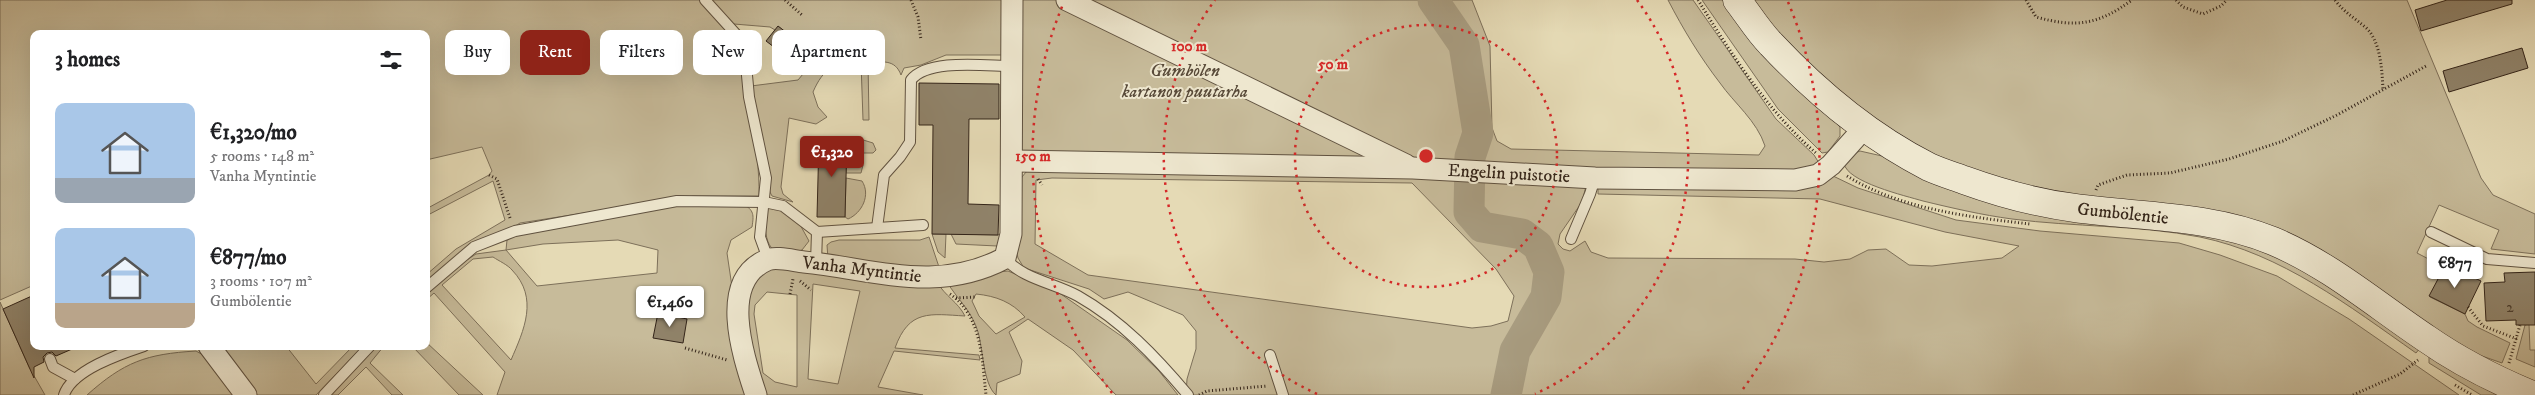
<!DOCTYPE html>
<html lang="en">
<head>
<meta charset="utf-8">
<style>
	:root { --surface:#fff; --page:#f6f6f6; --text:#202124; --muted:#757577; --accent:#8f2418 }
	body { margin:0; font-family:"IM FELL DW Pica",serif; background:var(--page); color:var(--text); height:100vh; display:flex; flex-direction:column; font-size:19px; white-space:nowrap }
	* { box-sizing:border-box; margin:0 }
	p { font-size:16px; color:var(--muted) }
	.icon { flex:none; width:28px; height:28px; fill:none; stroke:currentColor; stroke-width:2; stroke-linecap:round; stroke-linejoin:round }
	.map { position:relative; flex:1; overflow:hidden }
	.details { position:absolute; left:30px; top:30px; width:400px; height:320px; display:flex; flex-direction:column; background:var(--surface); border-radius:10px; box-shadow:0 5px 20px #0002 }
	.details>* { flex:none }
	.banner { position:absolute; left:445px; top:30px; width:475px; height:45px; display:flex; gap:10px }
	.price { position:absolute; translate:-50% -42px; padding:0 11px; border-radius:5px; background:#fff; color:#222; font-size:16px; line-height:32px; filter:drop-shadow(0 1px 2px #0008) }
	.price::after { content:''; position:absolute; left:50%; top:30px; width:15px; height:11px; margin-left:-8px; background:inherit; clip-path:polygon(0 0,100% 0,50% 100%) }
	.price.on { background:var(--accent); color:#fff }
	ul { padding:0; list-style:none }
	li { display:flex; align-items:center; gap:15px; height:125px; padding:0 25px }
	li span { display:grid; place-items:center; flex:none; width:140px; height:100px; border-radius:10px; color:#555 }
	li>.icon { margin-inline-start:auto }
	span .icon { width:60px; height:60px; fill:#fffc; stroke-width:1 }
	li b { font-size:21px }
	h2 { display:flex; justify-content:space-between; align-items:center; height:60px; padding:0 25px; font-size:21px }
	.chip { padding:0 18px; border-radius:10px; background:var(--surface); box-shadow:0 5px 20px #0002; font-size:18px; line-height:45px }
	.chip.on { background:var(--accent); color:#fff }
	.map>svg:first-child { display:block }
	.green { fill:#c7bb9a; stroke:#7d705a; fill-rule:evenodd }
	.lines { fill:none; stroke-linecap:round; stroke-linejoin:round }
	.river { stroke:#a89c80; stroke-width:31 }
	.building { fill:#90836a; stroke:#332419 }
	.service-casing { stroke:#605240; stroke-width:12 }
	.minor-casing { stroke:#605240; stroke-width:23 }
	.secondary-casing { stroke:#332419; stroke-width:29 }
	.path { stroke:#332419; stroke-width:3; stroke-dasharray:1 2.5; stroke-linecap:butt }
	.service { stroke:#eee7cf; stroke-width:10 }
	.minor { stroke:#eee7cf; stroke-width:21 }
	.secondary { stroke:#eee7cf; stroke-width:28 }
	.ring { fill:none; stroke:#d62828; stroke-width:2.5; stroke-dasharray:2.5 5 }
	.labels { text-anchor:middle; stroke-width:4; stroke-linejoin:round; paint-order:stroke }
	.number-label { font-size:15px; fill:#4a3c2d }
	.park-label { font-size:18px; font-style:italic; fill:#584a39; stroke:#eee7cf }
	.street-label { font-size:18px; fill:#332419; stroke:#eee7cf }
	.centre { fill:#d62828; stroke:#eee7cf; stroke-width:2.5 }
	.ring-label { font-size:15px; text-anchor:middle; font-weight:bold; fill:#d62828; stroke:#eee7cf; stroke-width:4; stroke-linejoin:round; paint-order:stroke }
</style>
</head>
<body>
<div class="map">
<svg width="2535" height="395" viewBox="0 0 2535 395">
	<rect width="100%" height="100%" fill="#e5dab5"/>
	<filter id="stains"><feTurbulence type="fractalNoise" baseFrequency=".004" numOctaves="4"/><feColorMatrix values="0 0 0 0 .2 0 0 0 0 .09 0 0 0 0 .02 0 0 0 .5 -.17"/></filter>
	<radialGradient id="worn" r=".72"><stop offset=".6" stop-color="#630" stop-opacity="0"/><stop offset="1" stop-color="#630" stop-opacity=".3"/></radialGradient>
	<g class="green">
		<path d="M0,0h1472l18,46 2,82 5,13 14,8 248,6 6,-9c-8,-25 -31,-43 -45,-63 -20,-26 -37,-54 -52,-83h25l83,119 38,36 5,8 -4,4 -31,7 -756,-20 -8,-4 -17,-95h-57l-25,10 -17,3 -3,7c-6,-16 -18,-13 -33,-13l1,58h-6l-2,-58c-26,-2 -38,7 -48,30l5,15 9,10 -11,7 -27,-6 -8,69 2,7 10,8 -21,-6 -2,-4 -19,-106 47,-6 10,-12 -7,-6 9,-11 -31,-24 -4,3 -5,-3 -36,-3 -5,6c16,46 31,118 30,166h-66l-173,27 -94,60v-8l30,-26 49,-29 -12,-39 -67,35v-7l63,-34 3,-4 -10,-24 -56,13v-126h-392v251l-34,15z"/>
		<polygon points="1702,0 1724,0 1833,119 1840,127 1840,136 1828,152 1822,153 1778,109"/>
		<polygon points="1749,0 2407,0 2481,178 2493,195 2535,214 2535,254 2491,249 2499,230 2439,205 2417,253 2444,267 2430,297 2465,314 2468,321 2477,327 2510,343 2502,363 2459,348 2344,269 2074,195 2009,183 1935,157 1871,119 1778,35"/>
		<polygon points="847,139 860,139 873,143 876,150 873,153 860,153 859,164 863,165 861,173 846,173"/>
		<path d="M1860,151l22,5 25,13 297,61 93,34 123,84 -4,5c-67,-47 -134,-99 -216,-116 -62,-12 -126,-10 -188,-18 -30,-4 -60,-11 -89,-18 -17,-5 -77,-19 -79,-38l6,-8z"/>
		<path d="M1039,167l548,15 -5,20 -22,32 -2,10 5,5 7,2 15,-10 6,11 17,6 187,1 29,3 26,-3 18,-9 18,-1 23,16 23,1 70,-8 17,-12 -74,-14 -125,-33 -222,-5v-7l233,-12 27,13 98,32 84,11 139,12 41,12 57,21 72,43 110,76h-1273l1,-16 9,-30v-18l-13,-16 -55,-23 -24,7 -15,-10 -65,-21 -6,-10 -3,-12 3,-64 8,-10zM1052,178l360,5 84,86 18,27 -6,25 -17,5 -19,2 -384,-53 -53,-31 1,-64z"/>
		<path d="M846,178l16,3c9,14 0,32 -14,38l-3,-2z"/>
		<path d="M743,204c11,6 11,11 9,23l-21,13 -4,13 21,142h-251l8,-23 -71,-79 -8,7v-8l30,-25 20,-13 30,-4 1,-10 5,-4 166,-31zM618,240l40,10 -1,23 -120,13 -31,-36 37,-6zM493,257c6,4 15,8 19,13 27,28 12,60 -1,90l-69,-75 31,-26z"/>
		<path d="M773,206l25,15 11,20 -7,9c-38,12 -37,-13 -37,-41z"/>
		<polygon points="932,234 946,234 945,258 938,252"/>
		<polygon points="951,234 1002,235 997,246 956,244"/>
		<polygon points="929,237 940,270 828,259 827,245 831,242 839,240 920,240"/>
		<path d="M766,267l171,15c8,14 21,20 28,34 -35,-2 -56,-7 -70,32l84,7 1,5 -86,-9 -16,36 45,8h-162l-15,-44 -3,-62zM813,284l47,7 -22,93 -30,-5zM767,292l30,3v92l-22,-5 -12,-9 -9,-59 1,-9z"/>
		<path d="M1008,271l50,21 69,48 32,31 19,24h-62l-43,-45 -45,-31 -19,13 13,29 -2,13 -23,9 -1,12c-13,-11 -13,-46 -18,-63 -6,-21 -21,-33 -31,-50l22,-7zM976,294c20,2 36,8 49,23l-29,17 -17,-18 -7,-15z"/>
		<polygon points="0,302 29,367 45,395 0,395"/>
		<polygon points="2529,324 2530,350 2535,350 2535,367 2516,359 2525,325"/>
		<polygon points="426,342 483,395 459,395 412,346 426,346"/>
		<polygon points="212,346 286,346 316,384 353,346 363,346 316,395 252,395"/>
		<polygon points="373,346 384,346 370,363 403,395 392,395 366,367 338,395 326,395"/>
		<path d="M196,351l18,10 25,34h-152c37,-33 59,-41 109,-44z"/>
		<polygon points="2429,357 2501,395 2481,395 2429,363"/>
	</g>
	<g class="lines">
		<polyline class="river" points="1433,0 1464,45 1478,133 1470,157 1469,212 1482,227 1522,234 1538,246 1549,272 1546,297 1515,351 1506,395"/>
	</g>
	<g class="building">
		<polygon points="2447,0 2512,0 2512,4 2421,31 2415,10"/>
		<polygon points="778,26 810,51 799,66 766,41"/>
		<polygon points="2522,48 2528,68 2449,92 2443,71"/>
		<polygon points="919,83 999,84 999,119 969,119 968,204 999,205 998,235 932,234 933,125 919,125"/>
		<polygon points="819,139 847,139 845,217 817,217"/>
		<polygon points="2446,264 2481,281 2465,314 2429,296"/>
		<polygon points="2535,272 2535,325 2516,325 2516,320 2486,321 2484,283 2505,282 2504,273"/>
		<polygon points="34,295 34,346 79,346 56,356 52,352 47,353 43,357 44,362 34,367 34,378 3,309"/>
		<polygon points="658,313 687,319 683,343 653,338"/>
	</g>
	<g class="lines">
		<g class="service-casing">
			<g id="service">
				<polyline points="705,0 744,43 749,97 766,178 760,237 768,259"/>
				<path d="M877,228l7,-53 16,-18 10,-15 1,-62c17,-22 75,-14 101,-14"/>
				<polyline points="817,232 923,225"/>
				<polyline points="2431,232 2487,259 2535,263"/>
				<polyline points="1571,239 1590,194 1595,178"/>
				<path d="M1005,258c17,21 50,25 73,38 44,25 78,61 110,99"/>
				<polyline points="426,288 474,247 515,231 677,201 764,202 783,206 817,232 816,263"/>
				<polyline points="1270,355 1283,395"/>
				<polyline points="50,359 53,367 75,379"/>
				<path d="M64,395c8,-25 56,-41 80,-49"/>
				<polyline points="324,395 370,346"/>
			</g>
		</g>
		<g class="minor-casing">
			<g id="minor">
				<polyline points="1067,0 1406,165"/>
				<polyline points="1013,161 1413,168 1595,178 1795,180 1818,175 1831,165 1865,127"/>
				<polyline points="209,346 246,395"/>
				<path d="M756,395c-12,-37 -39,-114 11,-135 9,-4 27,1 37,2 71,7 133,32 201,-4l6,-24 1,-234"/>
			</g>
		</g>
		<g class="secondary-casing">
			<path id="secondary" d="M1737,0c11,14 21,31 34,44 45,48 99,93 158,123 11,5 24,9 35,13 36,13 72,23 111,28 66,9 134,7 198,33 57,24 103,64 154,98 33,23 69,41 105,56"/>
		</g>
		<g class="path">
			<polyline points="785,0 802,15"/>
			<polyline points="911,0 918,17 921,40"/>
			<path d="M1698,0c32,52 71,113 118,153"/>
			<path d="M2026,0l10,17c40,11 62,8 96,-17"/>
			<polyline points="2176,0 2183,7 2203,14 2221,6 2227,0"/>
			<path d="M2335,0c9,12 18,17 29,26 17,13 18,45 19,64"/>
			<polyline points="489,175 497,179 510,218"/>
			<path d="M1847,176c53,33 122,41 183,48"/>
			<polyline points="1038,179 1042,185"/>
			<polyline points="2096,190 2098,185 2127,175 2170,173 2229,159 2283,141 2337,115 2426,66"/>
			<polyline points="800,281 811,290"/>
			<polyline points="790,294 793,279"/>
			<path d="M950,294c32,22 32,65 36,101"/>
			<polyline points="956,298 975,297"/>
			<polyline points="2468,307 2483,326 2517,339"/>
			<polyline points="685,348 727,360"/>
			<polyline points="2509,363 2520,325"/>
			<polyline points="2455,385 2472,395"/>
			<polyline points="1199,395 1207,391 1267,386"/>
			<polyline points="2353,395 2400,374 2418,360"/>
		</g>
		<use href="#service" class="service"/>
		<use href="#minor" class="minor"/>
		<use href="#secondary" class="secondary"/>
	</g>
	<g class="ring">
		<circle cx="1426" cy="156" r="131"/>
		<path d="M1317 394A262 262 0 0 1 1215 0M1637 0A262 262 0 0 1 1535 394"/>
		<path d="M1112 393A393 393 0 0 1 1064 2M1788 2A393 393 0 0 1 1740 393"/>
	</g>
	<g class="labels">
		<g class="number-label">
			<text x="2510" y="312">2</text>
		</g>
		<g class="park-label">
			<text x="1185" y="76">Gumbölen<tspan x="1185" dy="21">kartanon puutarha</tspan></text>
		</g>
		<g class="street-label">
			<text transform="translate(1509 173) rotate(3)" y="6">Engelin puistotie</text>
			<text transform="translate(2123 213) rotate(6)" y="6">Gumbölentie</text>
			<text transform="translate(862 269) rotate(7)" y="6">Vanha Myntintie</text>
		</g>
	</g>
	<circle cx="1426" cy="156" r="8" class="centre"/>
	<g class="ring-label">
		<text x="1189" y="51">100 m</text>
		<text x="1333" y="69">50 m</text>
		<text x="1033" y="161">150 m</text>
	</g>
	<rect width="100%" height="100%" filter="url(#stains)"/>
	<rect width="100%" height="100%" fill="url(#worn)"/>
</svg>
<b class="price on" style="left:832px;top:178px">€1,320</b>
<b class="price" style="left:2455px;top:289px">€877</b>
<b class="price" style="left:670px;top:328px">€1,460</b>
<div class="banner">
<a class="chip">Buy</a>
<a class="chip on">Rent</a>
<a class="chip">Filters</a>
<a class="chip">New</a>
<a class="chip">Apartment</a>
</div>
<section class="details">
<h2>3 homes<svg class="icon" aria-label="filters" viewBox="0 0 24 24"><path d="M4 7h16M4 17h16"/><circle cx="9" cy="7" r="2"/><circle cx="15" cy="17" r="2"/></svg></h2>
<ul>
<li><span style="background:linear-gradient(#a9c7e8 75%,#9aa5b1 0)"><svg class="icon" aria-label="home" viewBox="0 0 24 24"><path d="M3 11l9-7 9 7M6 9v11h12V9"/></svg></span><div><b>€1,320/mo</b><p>5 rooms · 148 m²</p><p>Vanha Myntintie</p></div></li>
<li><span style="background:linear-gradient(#a9c7e8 75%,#b9a48a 0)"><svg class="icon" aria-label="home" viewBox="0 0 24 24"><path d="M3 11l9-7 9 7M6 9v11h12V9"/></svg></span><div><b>€877/mo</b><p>3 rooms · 107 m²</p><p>Gumbölentie</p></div></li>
</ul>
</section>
</div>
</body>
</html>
